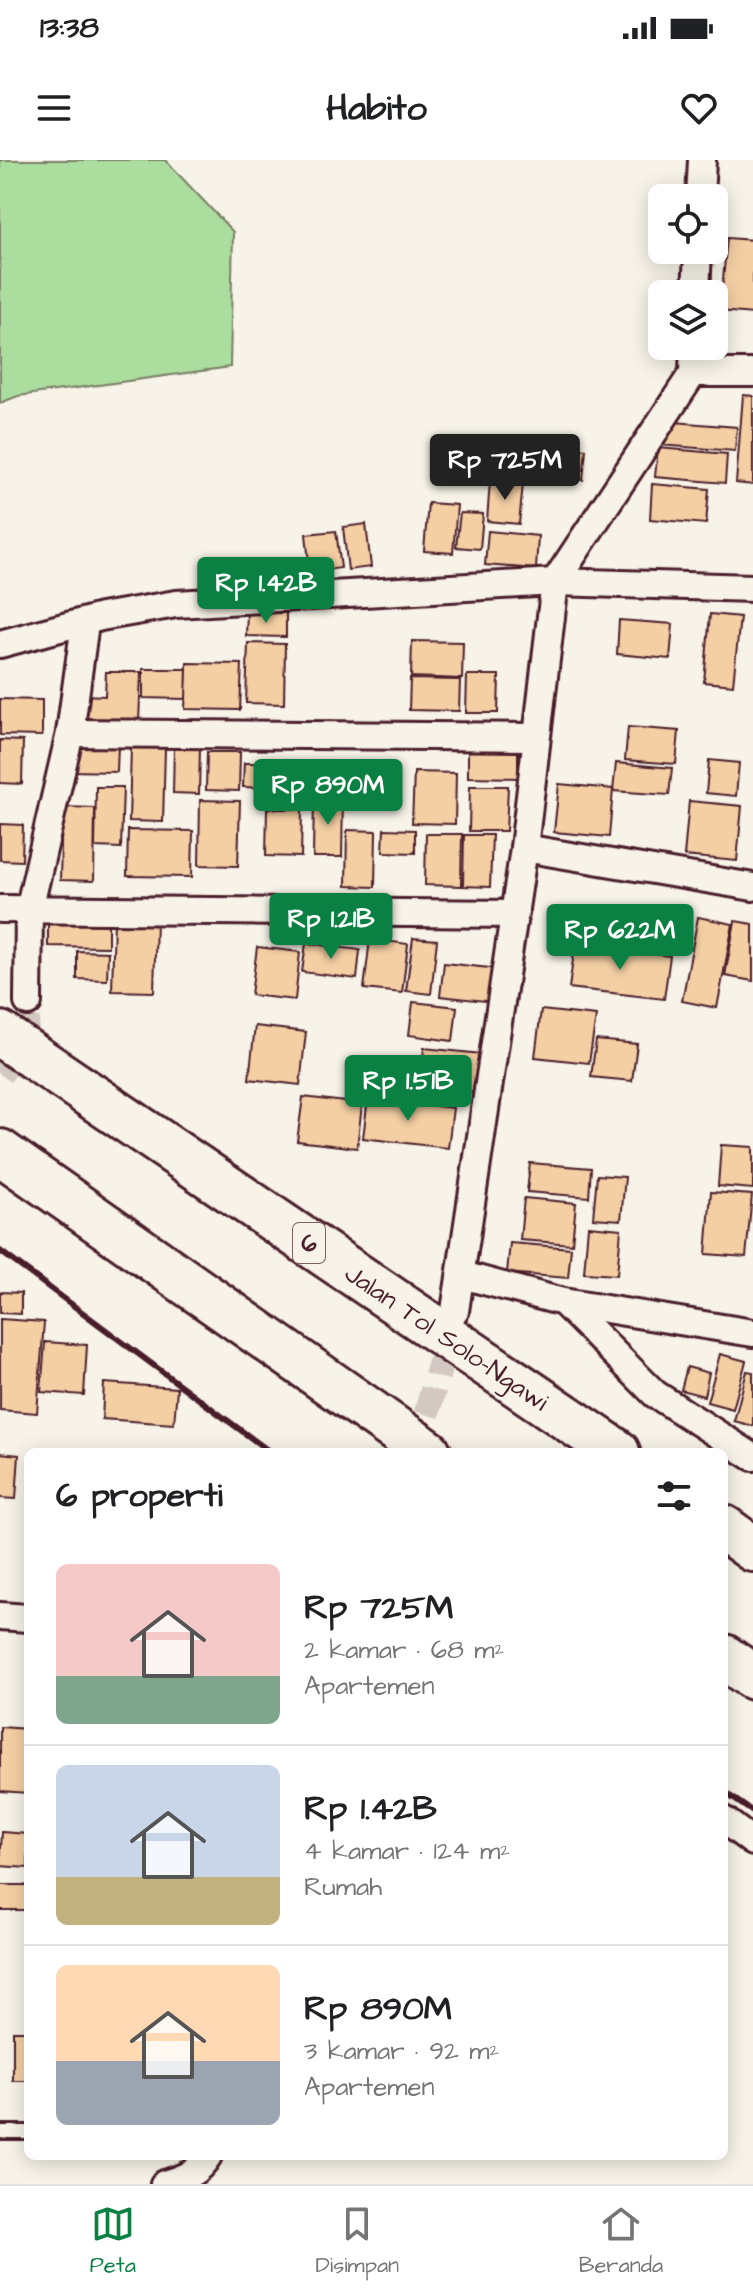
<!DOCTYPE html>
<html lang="id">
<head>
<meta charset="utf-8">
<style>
	:root { --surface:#fff; --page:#f2f2f2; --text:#202124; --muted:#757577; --line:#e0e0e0; --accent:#0b8043 }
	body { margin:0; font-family:"Architects Daughter",sans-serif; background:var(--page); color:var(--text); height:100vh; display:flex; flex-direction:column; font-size:30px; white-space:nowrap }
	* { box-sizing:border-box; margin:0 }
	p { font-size:26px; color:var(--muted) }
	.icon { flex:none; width:44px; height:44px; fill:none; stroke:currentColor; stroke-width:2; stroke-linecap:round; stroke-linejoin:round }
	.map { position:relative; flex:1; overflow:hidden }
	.sheet { position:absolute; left:24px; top:1288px; width:704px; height:712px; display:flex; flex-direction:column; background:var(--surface); border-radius:12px; box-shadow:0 4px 20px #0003 }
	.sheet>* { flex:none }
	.tools { position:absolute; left:648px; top:24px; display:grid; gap:16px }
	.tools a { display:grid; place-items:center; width:80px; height:80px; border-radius:12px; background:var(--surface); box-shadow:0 4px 20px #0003; font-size:40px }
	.price { position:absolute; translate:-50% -68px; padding:0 18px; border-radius:8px; background:var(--accent); color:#fff; font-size:26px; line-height:52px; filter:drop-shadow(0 2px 4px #0008) }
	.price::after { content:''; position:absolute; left:50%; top:48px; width:24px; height:18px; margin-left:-12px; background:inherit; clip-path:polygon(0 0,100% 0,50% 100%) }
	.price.selected { background:#222; color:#fff }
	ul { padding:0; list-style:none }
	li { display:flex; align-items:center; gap:24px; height:200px; padding:0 32px }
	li+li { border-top:2px solid var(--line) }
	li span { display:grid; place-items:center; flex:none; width:224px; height:160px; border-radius:12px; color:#555 }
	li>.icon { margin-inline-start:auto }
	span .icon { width:96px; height:96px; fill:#fffc; stroke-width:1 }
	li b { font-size:34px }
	h2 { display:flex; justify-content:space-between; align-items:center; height:96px; padding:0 32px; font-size:34px }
	.status { display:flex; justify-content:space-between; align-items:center; height:56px; padding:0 40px; background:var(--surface); direction:ltr }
	.status svg { height:22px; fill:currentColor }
	header { display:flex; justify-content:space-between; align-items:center; height:104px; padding:0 32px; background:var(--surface); font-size:36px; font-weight:700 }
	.tabs { display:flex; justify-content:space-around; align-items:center; height:112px; border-top:2px solid var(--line); background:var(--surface); font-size:22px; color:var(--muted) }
	.tabs a { display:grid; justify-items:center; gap:4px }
	.tabs .selected { color:var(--accent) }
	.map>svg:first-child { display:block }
	.green { fill:#abdd9f; stroke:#7a7e65; stroke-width:2 }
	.building { fill:#f4cfa4; stroke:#4a1f2b; stroke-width:2 }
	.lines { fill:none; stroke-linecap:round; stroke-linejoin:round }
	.minor-tunnel { stroke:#d4c9c2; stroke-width:26; stroke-dasharray:26 13; stroke-linecap:butt }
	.service-casing { stroke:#4a1f2b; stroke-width:18 }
	.minor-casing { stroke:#4a1f2b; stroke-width:32 }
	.motorway-casing { stroke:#4a1f2b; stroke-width:50 }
	.service { stroke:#f7f3e8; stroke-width:12 }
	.minor { stroke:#f7f3e8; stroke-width:26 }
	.motorway { stroke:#f7f3e8; stroke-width:44 }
	.rail { stroke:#4a1f2b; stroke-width:6 }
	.labels { text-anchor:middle; stroke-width:8; stroke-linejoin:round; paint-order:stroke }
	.shield { fill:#f7f3e8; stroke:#7e5f64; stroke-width:2 }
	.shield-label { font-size:24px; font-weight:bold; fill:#4a1f2b }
	.street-label { font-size:26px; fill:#4a1f2b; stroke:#f7f3e8 }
</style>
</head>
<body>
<div class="status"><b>13:38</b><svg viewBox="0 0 49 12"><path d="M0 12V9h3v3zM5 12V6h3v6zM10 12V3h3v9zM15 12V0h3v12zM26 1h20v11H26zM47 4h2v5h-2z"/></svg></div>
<header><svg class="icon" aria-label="menu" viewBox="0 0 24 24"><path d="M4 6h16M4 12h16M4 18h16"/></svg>Habito<svg class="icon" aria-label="heart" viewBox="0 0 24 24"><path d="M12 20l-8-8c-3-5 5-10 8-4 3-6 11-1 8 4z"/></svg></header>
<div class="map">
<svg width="753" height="2024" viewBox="0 0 753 2024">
	<rect width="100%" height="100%" fill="#f7f3e8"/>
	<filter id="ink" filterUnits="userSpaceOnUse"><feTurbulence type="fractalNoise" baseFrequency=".0125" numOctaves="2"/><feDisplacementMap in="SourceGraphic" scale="16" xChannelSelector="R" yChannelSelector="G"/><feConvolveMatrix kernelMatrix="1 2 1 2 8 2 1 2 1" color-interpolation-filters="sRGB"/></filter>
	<g filter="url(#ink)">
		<polygon class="green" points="0,0 165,0 233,72 230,207 18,236 0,243"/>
		<g class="building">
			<polygon points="727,78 753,80 753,154 720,151"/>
			<polygon points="743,235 753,236 753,325 736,323"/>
			<polygon points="661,261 737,267 735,291 660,285"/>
			<polygon points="517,283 586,289 583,320 515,314"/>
			<polygon points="658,288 727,294 725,323 655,317"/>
			<polygon points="490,321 523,324 519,364 487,361"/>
			<polygon points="652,324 709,329 706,364 650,359"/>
			<polygon points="428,343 457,345 453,393 424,391"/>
			<polygon points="460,353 483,354 480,389 456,387"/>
			<polygon points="366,364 371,407 348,410 343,367"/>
			<polygon points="336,371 341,408 310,412 306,374"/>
			<polygon points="488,371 538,376 536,409 485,405"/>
			<polygon points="247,452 286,453 286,477 246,476"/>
			<polygon points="710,454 740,457 733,525 704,522"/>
			<polygon points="619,460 673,464 670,499 617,494"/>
			<polygon points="412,481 463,482 462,519 411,517"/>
			<polygon points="248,483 285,484 284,544 246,543"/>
			<polygon points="187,503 242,504 240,550 185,549"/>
			<polygon points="143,509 187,509 186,539 143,538"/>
			<polygon points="106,512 141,512 139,562 83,560 83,535 105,536"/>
			<polygon points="467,515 499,515 498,553 466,553"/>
			<polygon points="410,519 460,520 459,551 409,550"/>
			<polygon points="0,539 42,540 42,576 0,575"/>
			<polygon points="628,567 679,571 676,604 625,600"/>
			<polygon points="0,580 23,581 22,624 0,623"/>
			<polygon points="72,583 118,584 117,612 71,611"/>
			<polygon points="174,586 200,586 199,634 173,633"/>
			<polygon points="131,587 165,588 163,662 129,661"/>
			<polygon points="468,591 518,592 518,618 468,617"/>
			<polygon points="207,592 240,592 239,631 206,630"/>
			<polygon points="709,600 739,603 736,636 706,633"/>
			<polygon points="244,603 273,603 272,628 243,627"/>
			<polygon points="616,603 672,608 669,635 613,631"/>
			<polygon points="414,612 456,613 455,664 412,663"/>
			<polygon points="559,624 613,629 609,677 554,672"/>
			<polygon points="470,626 508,626 506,671 469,671"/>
			<polygon points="96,627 123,627 121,688 95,687"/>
			<polygon points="314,636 343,637 342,697 313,697"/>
			<polygon points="200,640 240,641 238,706 199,705"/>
			<polygon points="689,641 742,646 737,701 684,696"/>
			<polygon points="62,647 95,648 94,721 60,720"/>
			<polygon points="267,649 302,649 301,697 266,696"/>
			<polygon points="0,664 23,665 22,701 0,700"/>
			<polygon points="384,669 415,670 415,693 383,692"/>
			<polygon points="128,670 193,671 192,717 127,716"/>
			<polygon points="347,670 376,671 375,727 346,726"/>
			<polygon points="426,674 462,674 461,726 425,725"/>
			<polygon points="464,675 492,675 490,727 463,726"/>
			<polygon points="698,757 733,764 717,848 682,841"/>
			<polygon points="114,759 156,760 154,832 112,831"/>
			<polygon points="48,761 108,762 108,787 48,786"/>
			<polygon points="735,761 753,764 753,821 725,816"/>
			<polygon points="413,778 437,780 431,834 406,831"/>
			<polygon points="370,779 408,784 402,833 364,829"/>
			<polygon points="306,783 360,790 357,819 302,812"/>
			<polygon points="575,785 670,796 664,839 569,828"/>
			<polygon points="257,787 300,792 295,840 251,835"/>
			<polygon points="77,791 108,792 107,820 77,819"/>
			<polygon points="444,803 498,809 494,842 440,836"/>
			<polygon points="413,842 457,847 453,881 409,875"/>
			<polygon points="541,850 596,856 589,903 535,897"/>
			<polygon points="255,866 306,872 300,925 249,919"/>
			<polygon points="596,880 637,884 632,921 591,917"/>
			<polygon points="424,888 481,894 476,933 420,926"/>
			<polygon points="303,937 362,944 357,988 297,981"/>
			<polygon points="368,938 453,948 448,988 363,978"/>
			<polygon points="721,985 753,987 753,1029 718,1026"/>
			<polygon points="530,1003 591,1008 589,1037 527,1032"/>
			<polygon points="597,1015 625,1017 621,1060 593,1058"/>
			<polygon points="711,1032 752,1035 746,1097 706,1094"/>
			<polygon points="524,1038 576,1043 572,1084 520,1080"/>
			<polygon points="588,1066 621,1069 617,1115 584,1113"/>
			<polygon points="510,1083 571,1088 568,1118 507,1113"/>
			<polygon points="0,1132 21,1133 21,1154 0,1153"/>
			<polygon points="0,1159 44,1162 37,1253 0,1250"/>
			<polygon points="45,1182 87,1185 84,1235 41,1232"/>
			<polygon points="720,1194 746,1201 733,1249 707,1242"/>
			<polygon points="687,1207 709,1213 704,1236 681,1230"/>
			<polygon points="747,1211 753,1212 753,1266 734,1261"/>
			<polygon points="104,1223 177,1228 174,1264 102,1259"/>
			<polygon points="0,1293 19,1295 16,1339 0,1338"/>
			<polygon points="0,1567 28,1569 28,1633 0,1631"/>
			<polygon points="2,1672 28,1674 28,1708 0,1706"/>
			<rect x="0" y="1725" width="28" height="25"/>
			<rect x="13" y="1871" width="15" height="50"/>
		</g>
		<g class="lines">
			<g class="minor-tunnel">
				<path d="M0,914c20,-25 28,-40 28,-72"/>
				<polyline points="416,1292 451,1166"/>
			</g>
			<g class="service-casing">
				<polyline id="service" points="0,1972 28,1972"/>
			</g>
			<g class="minor-casing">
				<g id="minor">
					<polyline points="700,38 702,0"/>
					<polyline points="696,134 698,90"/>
					<polyline points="693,213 753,213"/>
					<polyline points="0,484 101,457 176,444 555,422 753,428"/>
					<polyline points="70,573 536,577"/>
					<polyline points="524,688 753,727"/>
					<polyline points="0,749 515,754"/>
					<polyline points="28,842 29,750 70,573 85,463"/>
					<polyline points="462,1115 563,1142 655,1234 753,1297"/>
					<polyline points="563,1142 753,1173"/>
					<polyline points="455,1151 524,688 555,422 693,213 694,186"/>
					<polyline points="0,1456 28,1458"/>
					<polyline points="724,1660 753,1682"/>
					<path d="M164,2024c18,-5 34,-11 44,-28"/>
				</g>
			</g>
			<g class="motorway-casing">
				<g id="motorway">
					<path id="s1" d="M0,874l617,418"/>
					<polyline points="0,992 428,1292"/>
					<polyline points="724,1368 753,1389"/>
					<polyline points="724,1497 753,1517"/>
				</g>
			</g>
			<use href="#service" class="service"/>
			<use href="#minor" class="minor"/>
			<use href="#motorway" class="motorway"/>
			<g class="rail">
				<polyline points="0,1091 270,1292"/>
				<polyline points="724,1632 753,1652"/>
			</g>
		</g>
	</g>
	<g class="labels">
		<rect class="shield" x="293" y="1063" width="32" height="40" rx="6"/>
		<g class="shield-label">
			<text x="309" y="1091">6</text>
		</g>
		<g class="street-label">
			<text dy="9" stroke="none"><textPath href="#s1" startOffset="540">Jalan Tol Solo–Ngawi</textPath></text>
		</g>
	</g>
</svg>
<div class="tools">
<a><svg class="icon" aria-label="locate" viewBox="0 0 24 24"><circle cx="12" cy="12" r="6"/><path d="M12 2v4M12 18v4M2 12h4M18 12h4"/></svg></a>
<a><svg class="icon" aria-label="layers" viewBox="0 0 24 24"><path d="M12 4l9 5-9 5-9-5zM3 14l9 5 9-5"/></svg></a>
</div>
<b class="price selected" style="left:505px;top:342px">Rp 725M</b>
<b class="price" style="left:266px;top:465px">Rp 1.42B</b>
<b class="price" style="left:328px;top:667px">Rp 890M</b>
<b class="price" style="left:331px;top:801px">Rp 1.21B</b>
<b class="price" style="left:620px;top:812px">Rp 622M</b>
<b class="price" style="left:408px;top:963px">Rp 1.51B</b>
<section class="sheet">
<h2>6 properti<svg class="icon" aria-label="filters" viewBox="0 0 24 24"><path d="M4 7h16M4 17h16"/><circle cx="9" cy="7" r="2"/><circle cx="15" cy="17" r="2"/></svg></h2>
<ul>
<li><span style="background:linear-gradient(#f6c9c9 70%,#7fa58c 0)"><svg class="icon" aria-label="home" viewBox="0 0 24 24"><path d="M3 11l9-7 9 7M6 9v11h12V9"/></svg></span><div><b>Rp 725M</b><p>2 kamar · 68 m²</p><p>Apartemen</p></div></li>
<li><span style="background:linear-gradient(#c9d6e8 70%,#c2b280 0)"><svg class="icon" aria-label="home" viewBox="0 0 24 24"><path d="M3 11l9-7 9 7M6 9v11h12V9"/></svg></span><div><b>Rp 1.42B</b><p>4 kamar · 124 m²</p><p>Rumah</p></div></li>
<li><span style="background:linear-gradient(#ffd9b3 60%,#9aa5b1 0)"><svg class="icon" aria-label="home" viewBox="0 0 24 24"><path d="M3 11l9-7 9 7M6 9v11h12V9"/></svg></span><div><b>Rp 890M</b><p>3 kamar · 92 m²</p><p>Apartemen</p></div></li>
</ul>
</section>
</div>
<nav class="tabs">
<a class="selected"><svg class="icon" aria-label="map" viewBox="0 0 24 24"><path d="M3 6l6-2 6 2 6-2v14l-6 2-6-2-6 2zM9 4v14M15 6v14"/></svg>Peta</a>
<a><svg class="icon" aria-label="saved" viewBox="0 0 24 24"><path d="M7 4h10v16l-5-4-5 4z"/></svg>Disimpan</a>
<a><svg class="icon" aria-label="home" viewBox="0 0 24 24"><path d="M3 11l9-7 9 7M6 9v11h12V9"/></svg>Beranda</a>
</nav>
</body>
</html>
